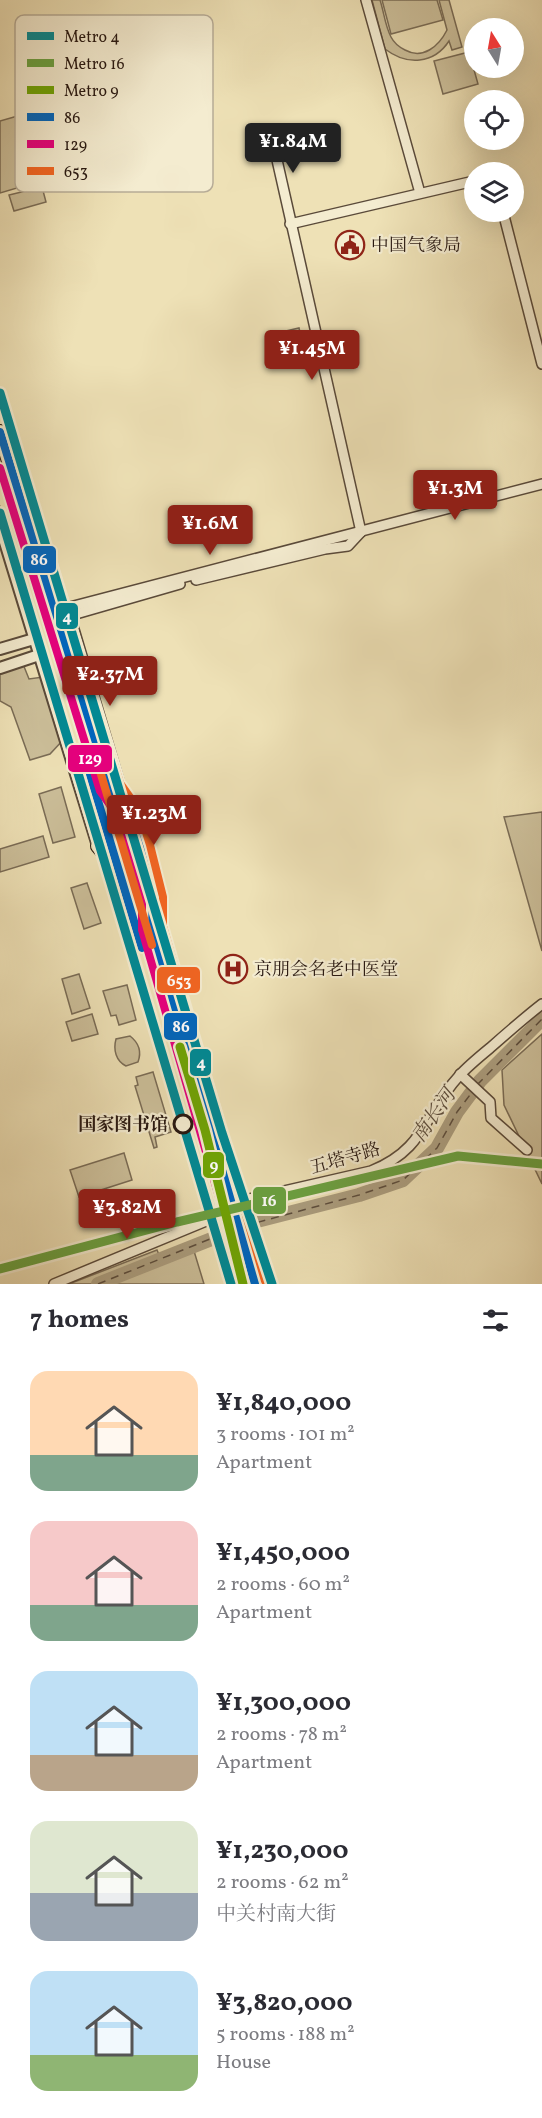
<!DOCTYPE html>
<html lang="en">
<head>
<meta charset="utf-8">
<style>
	:root { --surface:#fff; --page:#f7f7f7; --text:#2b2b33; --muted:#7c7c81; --accent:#8f2418 }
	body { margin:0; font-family:Vollkorn,"Noto Serif SC",serif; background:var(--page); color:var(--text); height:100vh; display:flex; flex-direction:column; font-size:22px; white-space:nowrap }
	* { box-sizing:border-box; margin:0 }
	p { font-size:20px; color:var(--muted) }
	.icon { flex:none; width:33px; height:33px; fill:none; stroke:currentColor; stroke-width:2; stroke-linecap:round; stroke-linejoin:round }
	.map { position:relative; height:1284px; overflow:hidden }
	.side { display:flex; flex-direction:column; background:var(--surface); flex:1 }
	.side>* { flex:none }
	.needle { width:39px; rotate:349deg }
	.buttons { position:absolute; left:464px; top:18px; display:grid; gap:12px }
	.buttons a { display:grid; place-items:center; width:60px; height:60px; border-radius:50%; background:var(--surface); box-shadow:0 6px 24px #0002; font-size:30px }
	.price { position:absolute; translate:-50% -51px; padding:0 14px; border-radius:6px; background:var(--accent); color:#fff; font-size:20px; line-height:39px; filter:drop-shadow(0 2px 3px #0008) }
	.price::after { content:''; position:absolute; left:50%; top:36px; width:18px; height:14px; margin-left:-9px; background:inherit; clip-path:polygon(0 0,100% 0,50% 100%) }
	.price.active { background:#222; color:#fff }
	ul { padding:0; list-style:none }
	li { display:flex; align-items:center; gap:18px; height:150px; padding:0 30px }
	li span { display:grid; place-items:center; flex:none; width:168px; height:120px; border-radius:18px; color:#555 }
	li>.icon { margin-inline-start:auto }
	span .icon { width:72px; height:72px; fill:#fffc; stroke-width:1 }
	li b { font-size:26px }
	h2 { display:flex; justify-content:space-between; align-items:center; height:72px; padding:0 30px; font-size:26px }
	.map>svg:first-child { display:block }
	.green { fill:#ccbf9a; stroke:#7a6c56; stroke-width:1.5 }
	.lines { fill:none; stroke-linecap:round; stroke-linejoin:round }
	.river { stroke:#ab9d7e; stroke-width:14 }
	.ferry { stroke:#5c4d3d; stroke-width:1.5; stroke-dasharray:8 6; stroke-linecap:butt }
	.minor-casing { stroke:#5a4a3a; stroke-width:12 }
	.tertiary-casing { stroke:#5a4a3a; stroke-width:14 }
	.primary-casing { stroke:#281811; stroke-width:16 }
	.minor { stroke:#f4ecd0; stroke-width:9 }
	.tertiary { stroke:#f4ecd0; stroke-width:10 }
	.primary { stroke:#eee1b6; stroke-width:14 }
	.bus-1-casing { stroke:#f4ecd0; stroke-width:12 }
	.bus-2-casing { stroke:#f4ecd0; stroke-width:12 }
	.bus-3-casing { stroke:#f4ecd0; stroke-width:12 }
	.bus-1 { stroke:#0065bd; stroke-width:8 }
	.bus-2 { stroke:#e5007d; stroke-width:8 }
	.bus-3 { stroke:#f26522; stroke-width:8 }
	.metro-1-casing { stroke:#f4ecd0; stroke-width:14 }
	.metro-2-casing { stroke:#f4ecd0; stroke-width:14 }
	.metro-3-casing { stroke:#f4ecd0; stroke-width:14 }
	.metro-1 { stroke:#008994; stroke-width:9 }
	.metro-2 { stroke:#6aa140; stroke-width:9 }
	.metro-3 { stroke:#6fa404; stroke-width:9 }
	.stop-dot { fill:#f4ecd0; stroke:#281811; stroke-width:3 }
	.labels { text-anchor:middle; stroke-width:4.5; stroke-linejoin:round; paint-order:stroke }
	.poi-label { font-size:18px; fill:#281811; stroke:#f4ecd0; text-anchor:start }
	.stop-label { font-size:18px; font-weight:bold; fill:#281811; stroke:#f4ecd0; text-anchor:end }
	.street-label { font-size:18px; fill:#281811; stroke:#f4ecd0 }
	.water-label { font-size:20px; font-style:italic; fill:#5c4d3d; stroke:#f4ecd0 }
	.key { fill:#f4ecd0; stroke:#b7ac97; stroke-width:1.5 }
	.key-label { font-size:16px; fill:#281811 }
	.line-badge { stroke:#f4ecd0; stroke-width:2 }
	.badge-label { font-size:16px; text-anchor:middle; font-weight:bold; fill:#fff }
</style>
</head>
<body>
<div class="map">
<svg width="542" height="1284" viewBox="0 0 542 1284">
	<rect width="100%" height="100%" fill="#eee1b6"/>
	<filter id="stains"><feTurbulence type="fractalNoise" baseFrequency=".00333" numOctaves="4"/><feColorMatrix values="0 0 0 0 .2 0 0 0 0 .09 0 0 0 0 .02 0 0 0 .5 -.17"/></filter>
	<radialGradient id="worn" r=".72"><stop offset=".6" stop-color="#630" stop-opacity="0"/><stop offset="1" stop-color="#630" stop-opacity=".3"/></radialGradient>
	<g class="green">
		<path d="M372,0h8c4,12 5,26 11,37 3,6 8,10 14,13 18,10 34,-4 42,-20l-8,-30h10l13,47 -10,3 -3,-9c-15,23 -42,25 -64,8z"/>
		<polygon points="382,0 437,0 443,20 391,34"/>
		<polygon points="469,52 478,84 443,94 434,61"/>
		<polygon points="35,111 54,177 0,193 0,121"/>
		<polygon points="42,187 46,202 14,211 9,195"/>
		<polygon points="299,328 304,351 281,356 277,333"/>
		<polygon points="23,664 29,679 43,677 63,740 50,754 30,760 11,707 0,701 0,671"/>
		<polygon points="61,787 75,837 53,843 39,794"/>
		<polygon points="542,812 542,951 504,817"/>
		<polygon points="43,836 49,857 0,872 0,849"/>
		<polygon points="87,883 101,923 84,929 71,888"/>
		<polygon points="79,974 90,1008 72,1014 62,979"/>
		<polygon points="127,985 136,1020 119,1025 116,1015 111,1016 103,991"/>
		<polygon points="92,1014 98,1034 72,1041 66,1022"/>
		<polygon points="542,1034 542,1184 504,1105 502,1070"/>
		<path d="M130,1036c9,7 12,15 8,26l-12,4c-10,-5 -13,-16 -10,-27z"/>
		<polygon points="153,1072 171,1132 155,1137 157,1147 154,1148 135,1086 138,1085 136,1077"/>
		<polygon points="124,1153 132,1180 79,1197 70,1170"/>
		<polygon points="157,1250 163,1264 194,1251 204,1284 69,1284"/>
	</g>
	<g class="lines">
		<polyline class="river" points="98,1284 257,1221 359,1195 403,1180 437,1148 457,1112 480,1081 542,1019"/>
		<g class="ferry">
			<polyline points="477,1085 542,1019"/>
			<polyline points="244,1226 359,1195 403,1180 437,1148 457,1112 473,1091"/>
			<polyline points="98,1284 220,1235"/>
		</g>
		<g class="minor-casing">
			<g id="minor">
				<polyline points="366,0 420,193"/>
				<polyline points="270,129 361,532"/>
				<polyline points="503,212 542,364"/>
				<polyline points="290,224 474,181"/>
				<polyline points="196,580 325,549 348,546 361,532"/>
				<polyline points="66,608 542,484"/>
				<polyline points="69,616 180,584"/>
				<polyline points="460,1074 490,1102 491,1118 527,1150"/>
				<path d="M232,1203l139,-32c55,-22 52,-56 88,-95 9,-10 20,-19 31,-28 17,-15 34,-30 52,-44"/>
				<polyline points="54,1284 211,1219 217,1208"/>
			</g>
		</g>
		<g class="tertiary-casing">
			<g id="tertiary">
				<polyline points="0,526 98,846"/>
				<polyline points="69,616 153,899"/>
				<polyline points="0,649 34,639 66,608"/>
				<polyline points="0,668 39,655 43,650"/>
			</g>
		</g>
		<g class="primary-casing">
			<g id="primary">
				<polyline points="0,432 152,927 255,1284"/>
				<polyline points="0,481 120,872 241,1284"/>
				<polyline points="98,846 116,867"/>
			</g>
		</g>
		<use href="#minor" class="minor"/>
		<use href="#tertiary" class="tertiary"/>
		<use href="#primary" class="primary"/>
		<g class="bus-1-casing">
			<g id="bus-1">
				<polyline points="0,432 110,788 129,814 140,848 153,899 152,927 255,1284"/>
				<polyline points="90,774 142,948"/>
			</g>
		</g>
		<g class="bus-2-casing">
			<g id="bus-2">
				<polyline points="0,468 100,791 120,819 130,851 142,900 142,930 244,1284"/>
				<polyline points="80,777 132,951"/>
			</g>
		</g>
		<g class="bus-3-casing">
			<g id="bus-3">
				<polyline points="10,429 120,783 139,810 150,845 163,897 163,926 265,1281"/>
				<polyline points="100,771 152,945"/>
			</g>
		</g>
		<use href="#bus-1" class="bus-1"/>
		<use href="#bus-2" class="bus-2"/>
		<use href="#bus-3" class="bus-3"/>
		<g class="metro-1-casing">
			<g id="metro-1">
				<polyline points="0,393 222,1133 272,1284"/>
				<polyline points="0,513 231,1284"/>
			</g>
		</g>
		<g class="metro-2-casing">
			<polyline id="metro-2" points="0,1269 177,1222 458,1156 542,1164"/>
		</g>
		<g class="metro-3-casing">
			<polyline id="metro-3" points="180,1047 205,1130 243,1284"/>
		</g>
		<use href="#metro-1" class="metro-1"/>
		<use href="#metro-2" class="metro-2"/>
		<use href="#metro-3" class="metro-3"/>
	</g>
	<defs>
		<g id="civic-ring" transform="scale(1.5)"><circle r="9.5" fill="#f4ecd0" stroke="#8f2418" stroke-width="1.5"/><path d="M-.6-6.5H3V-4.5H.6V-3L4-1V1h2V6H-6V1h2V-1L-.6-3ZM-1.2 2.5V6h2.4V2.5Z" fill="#8f2418"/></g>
		<g id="hospital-ring" transform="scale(1.5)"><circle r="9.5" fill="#f4ecd0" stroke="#8f2418" stroke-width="1.5"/><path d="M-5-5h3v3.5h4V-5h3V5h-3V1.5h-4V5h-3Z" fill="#8f2418"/></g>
	</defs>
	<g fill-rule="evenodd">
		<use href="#civic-ring" x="350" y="245"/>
		<use href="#hospital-ring" x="233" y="969"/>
	</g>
	<circle class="stop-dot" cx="183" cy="1124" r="9"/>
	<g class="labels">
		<g class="poi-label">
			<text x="371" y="251">中国气象局</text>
			<text x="254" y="975">京朋会名老中医堂</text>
		</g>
		<g class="stop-label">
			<text x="168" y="1130">国家图书馆</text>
		</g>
		<g class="street-label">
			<text transform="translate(345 1158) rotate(-16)" y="6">五塔寺路</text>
		</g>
		<g class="water-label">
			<text transform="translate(433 1115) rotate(-55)" y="7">南长河</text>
		</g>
	</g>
	<rect x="15" y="15" width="198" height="177" rx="9" class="key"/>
	<rect x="27" y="32" width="27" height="8" fill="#008994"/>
	<rect x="27" y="59" width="27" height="8" fill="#6aa140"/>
	<rect x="27" y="86" width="27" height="8" fill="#6fa404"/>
	<rect x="27" y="113" width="27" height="8" fill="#0065bd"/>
	<rect x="27" y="140" width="27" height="8" fill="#e5007d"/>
	<rect x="27" y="167" width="27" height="8" fill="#f26522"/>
	<g class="key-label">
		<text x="64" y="42">Metro 4</text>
		<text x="64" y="69">Metro 16</text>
		<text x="64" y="96">Metro 9</text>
		<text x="64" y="123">86</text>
		<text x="64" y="150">129</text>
		<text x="64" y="177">653</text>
	</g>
	<g class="line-badge">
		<rect x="22" y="545" width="35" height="29" rx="6" fill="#0065bd"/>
		<rect x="55" y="602" width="24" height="28" rx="6" fill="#008994"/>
		<rect x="67" y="744" width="46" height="29" rx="6" fill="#e5007d"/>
		<rect x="156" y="966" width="45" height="28" rx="6" fill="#f26522"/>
		<rect x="163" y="1012" width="35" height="29" rx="6" fill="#0065bd"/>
		<rect x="189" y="1048" width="23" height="29" rx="6" fill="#008994"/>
		<rect x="202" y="1151" width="23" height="28" rx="6" fill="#6fa404"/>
		<rect x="252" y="1186" width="35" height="29" rx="6" fill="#6aa140"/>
	</g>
	<g class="badge-label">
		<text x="39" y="565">86</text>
		<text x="67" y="622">4</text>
		<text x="90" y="764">129</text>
		<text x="179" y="986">653</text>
		<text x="181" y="1032">86</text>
		<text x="201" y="1068">4</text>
		<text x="214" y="1171">9</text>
		<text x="269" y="1206">16</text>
	</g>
	<rect width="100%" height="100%" filter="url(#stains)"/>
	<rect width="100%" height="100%" fill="url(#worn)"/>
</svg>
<div class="buttons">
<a><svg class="needle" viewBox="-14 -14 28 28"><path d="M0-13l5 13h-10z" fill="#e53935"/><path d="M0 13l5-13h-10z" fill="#7c7c81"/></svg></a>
<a><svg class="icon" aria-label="locate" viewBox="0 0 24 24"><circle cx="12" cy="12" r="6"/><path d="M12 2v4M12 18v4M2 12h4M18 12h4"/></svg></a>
<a><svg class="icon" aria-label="layers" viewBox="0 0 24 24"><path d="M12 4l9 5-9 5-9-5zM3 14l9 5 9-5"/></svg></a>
</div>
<b class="price active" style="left:293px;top:174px">¥1.84M</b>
<b class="price" style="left:312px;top:381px">¥1.45M</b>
<b class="price" style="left:455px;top:521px">¥1.3M</b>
<b class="price" style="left:210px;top:556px">¥1.6M</b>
<b class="price" style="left:110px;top:707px">¥2.37M</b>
<b class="price" style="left:154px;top:846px">¥1.23M</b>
<b class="price" style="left:127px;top:1240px">¥3.82M</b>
</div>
<section class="side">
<h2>7 homes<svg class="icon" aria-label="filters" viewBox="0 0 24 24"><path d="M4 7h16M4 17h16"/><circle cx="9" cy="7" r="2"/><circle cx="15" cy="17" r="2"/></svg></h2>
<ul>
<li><span style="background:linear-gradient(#ffd9b3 70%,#7fa58c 0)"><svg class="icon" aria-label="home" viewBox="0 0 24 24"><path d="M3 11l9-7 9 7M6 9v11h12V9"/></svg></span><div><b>¥1,840,000</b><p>3 rooms · 101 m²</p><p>Apartment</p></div></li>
<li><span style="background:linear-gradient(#f6c9c9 70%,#7fa58c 0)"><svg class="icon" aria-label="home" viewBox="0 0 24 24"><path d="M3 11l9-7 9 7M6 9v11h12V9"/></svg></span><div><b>¥1,450,000</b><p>2 rooms · 60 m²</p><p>Apartment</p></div></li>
<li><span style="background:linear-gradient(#bfe0f5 70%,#b9a48a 0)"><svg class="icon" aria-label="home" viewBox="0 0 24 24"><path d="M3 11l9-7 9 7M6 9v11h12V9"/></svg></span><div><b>¥1,300,000</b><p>2 rooms · 78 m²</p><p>Apartment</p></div></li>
<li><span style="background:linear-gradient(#dfe7d0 60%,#9aa5b1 0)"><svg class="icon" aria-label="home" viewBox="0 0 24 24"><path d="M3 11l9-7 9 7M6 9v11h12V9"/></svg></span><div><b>¥1,230,000</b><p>2 rooms · 62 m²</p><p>中关村南大街</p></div></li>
<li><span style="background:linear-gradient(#bfe0f5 70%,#8fb573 0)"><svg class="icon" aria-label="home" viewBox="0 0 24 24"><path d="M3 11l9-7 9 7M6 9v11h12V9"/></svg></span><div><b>¥3,820,000</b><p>5 rooms · 188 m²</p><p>House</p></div></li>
</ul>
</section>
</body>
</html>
